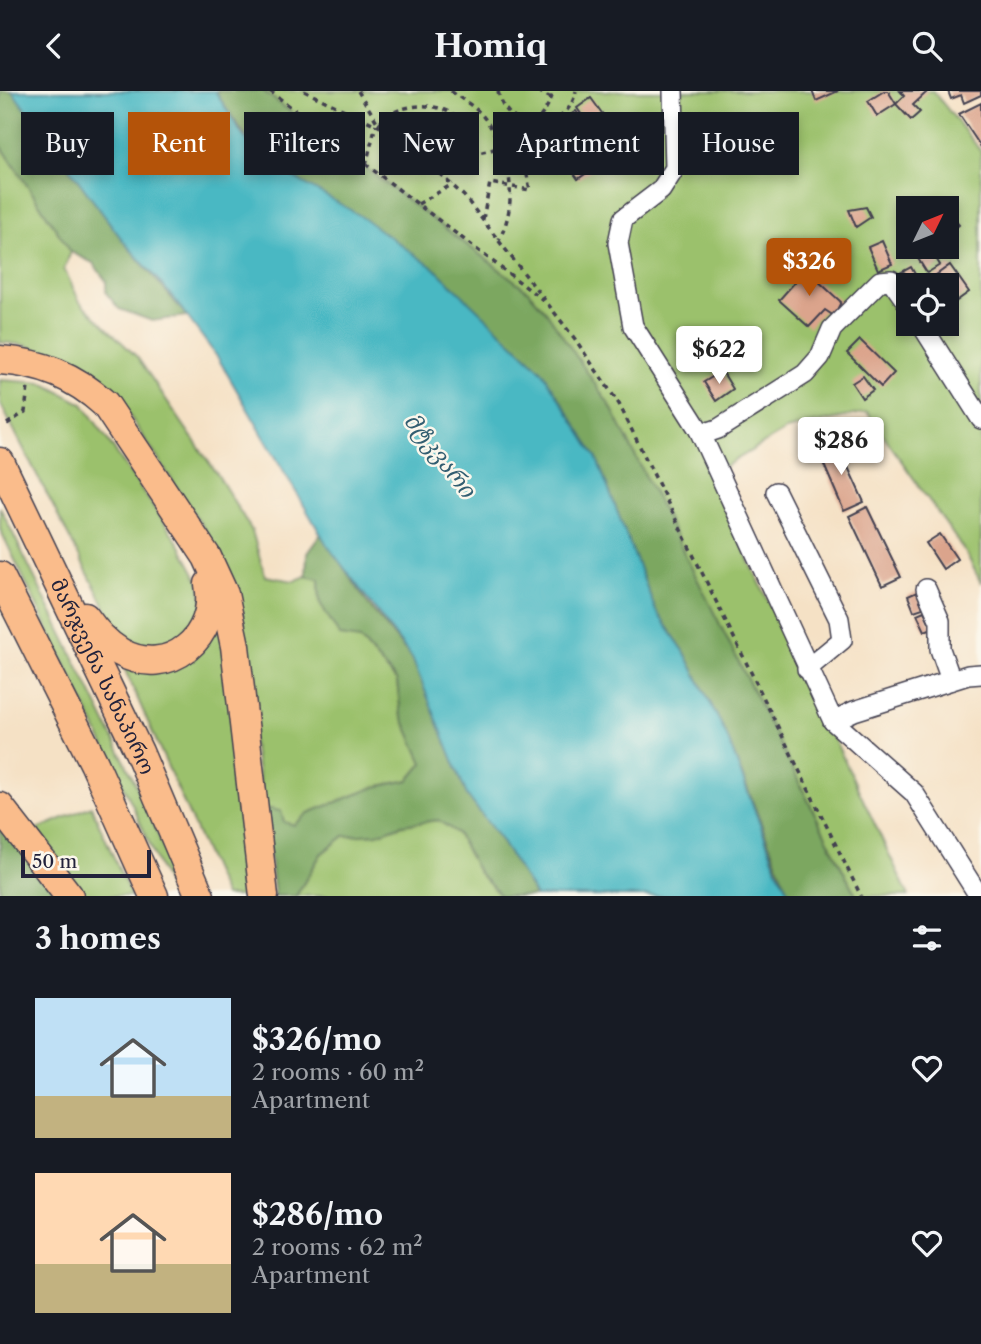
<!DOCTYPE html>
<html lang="en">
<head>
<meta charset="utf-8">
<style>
	:root { --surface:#171b24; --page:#242831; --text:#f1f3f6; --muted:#9ea1a6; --accent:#b45309 }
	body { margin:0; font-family:"Libre Caslon Text","Noto Serif Georgian",serif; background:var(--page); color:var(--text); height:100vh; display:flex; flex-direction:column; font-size:26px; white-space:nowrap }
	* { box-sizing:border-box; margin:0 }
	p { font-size:23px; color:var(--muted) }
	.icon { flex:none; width:38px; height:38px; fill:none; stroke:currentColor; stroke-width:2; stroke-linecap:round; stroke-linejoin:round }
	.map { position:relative; height:805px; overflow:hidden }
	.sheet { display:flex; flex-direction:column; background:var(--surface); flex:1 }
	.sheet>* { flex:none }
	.top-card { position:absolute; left:21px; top:21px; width:940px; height:63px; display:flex; gap:14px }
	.needle { width:46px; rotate:47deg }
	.tools { position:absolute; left:896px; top:105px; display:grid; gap:14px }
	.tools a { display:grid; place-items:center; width:63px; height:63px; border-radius:0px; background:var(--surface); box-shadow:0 4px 10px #0003; font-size:35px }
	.scale { position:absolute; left:21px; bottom:18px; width:130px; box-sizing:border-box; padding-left:7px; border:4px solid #22223b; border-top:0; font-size:19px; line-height:24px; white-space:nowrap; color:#22223b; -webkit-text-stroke:5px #fbf7ec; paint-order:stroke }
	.price { position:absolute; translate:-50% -60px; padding:0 16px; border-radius:7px; background:#fff; color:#222; font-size:23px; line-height:46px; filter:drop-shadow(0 2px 4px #0008) }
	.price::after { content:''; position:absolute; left:50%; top:42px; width:21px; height:16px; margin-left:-10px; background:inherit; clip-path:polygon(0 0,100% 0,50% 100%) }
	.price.on { background:var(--accent); color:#fff }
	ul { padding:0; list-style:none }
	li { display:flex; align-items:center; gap:21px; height:175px; padding:0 35px }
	li span { display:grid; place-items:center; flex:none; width:196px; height:140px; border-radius:0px; color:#555 }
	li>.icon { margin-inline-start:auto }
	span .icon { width:84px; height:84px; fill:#fffc; stroke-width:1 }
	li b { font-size:30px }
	h2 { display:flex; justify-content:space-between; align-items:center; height:84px; padding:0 35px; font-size:30px }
	.pill { padding:0 24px; border-radius:0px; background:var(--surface); box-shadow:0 4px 10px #0003; font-size:24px; line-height:63px }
	.pill.on { background:var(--accent); color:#fff }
	header { display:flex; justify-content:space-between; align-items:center; height:91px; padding:0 35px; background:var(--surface); font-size:32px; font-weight:700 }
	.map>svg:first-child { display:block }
	.green { fill:#9bc16c; stroke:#5e7254; stroke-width:2; fill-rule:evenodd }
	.forest { fill:#7ca760; stroke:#4f644e; stroke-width:2 }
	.water { fill:#4ab8c3; stroke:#366d7f; stroke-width:2 }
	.building { fill:#dba48c }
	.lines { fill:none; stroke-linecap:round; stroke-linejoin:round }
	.minor-casing { stroke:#423f50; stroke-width:22 }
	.highway-casing { stroke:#423f50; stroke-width:31 }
	.path { stroke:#423f50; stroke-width:3.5; stroke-dasharray:5 5; stroke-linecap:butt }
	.minor { stroke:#fff; stroke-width:19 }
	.highway { stroke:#fabc8b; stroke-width:28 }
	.labels { text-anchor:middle; stroke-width:5; stroke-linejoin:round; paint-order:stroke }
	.street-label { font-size:21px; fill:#22223b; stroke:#fbf7ec }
	.water-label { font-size:23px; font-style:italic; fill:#325e71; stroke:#fbf7ec }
</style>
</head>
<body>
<header><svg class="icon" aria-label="back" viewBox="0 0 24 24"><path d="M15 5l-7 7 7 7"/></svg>Homiq<svg class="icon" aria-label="search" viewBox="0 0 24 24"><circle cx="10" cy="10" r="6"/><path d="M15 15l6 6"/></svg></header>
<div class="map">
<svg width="981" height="805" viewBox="0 0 981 805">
	<rect width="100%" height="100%" fill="#fbf7ec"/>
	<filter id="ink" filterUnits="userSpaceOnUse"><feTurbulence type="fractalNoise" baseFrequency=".0143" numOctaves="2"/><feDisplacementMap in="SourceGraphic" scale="14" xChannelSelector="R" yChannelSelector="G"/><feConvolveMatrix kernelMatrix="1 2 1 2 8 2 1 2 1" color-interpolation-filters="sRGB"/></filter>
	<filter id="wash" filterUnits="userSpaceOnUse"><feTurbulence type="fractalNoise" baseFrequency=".00686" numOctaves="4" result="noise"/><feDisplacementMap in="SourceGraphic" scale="28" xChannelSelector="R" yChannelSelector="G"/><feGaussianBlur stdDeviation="1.57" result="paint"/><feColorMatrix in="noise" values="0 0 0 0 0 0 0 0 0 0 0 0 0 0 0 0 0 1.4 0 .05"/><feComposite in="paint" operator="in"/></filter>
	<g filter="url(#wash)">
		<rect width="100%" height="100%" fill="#f5e1c5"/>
		<g class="green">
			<path d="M263,0h670l48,60v432l-15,-30 -99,-141 -81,18 -77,46 200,420h-53l-107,-211 -202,-372 -19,-22zM908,117h39v39h-39zM908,194h39v39h-39z"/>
			<polygon points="0,53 71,161 64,178 80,211 137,266 219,386 252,440 265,485 294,490 306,485 319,488 320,512 360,548 397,590 401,623 424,672 409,689 375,696 308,722 294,734 283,731 264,717 220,462 119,309 91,284 56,264 24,254 0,251"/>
			<polygon points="0,289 43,292 83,313 179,453 199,490 204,516 176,556 133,558 135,552 114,533 0,312"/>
			<polygon points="0,416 144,710 184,805 172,805 133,715 0,438"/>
			<polygon points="221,524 260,805 225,805 125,579 125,573 144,579"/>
			<polygon points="91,715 131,805 85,805 36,739"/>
			<polygon points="438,729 457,742 478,781 501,805 296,805 321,763 344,745 377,743 402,734"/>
		</g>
		<g class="forest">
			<polygon points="0,0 12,0 124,151 187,225 152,230 119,218 106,202 106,190 93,172 71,161 0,53"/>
			<path d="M215,0h48l265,200 19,22 65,96 244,487h-65l-3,-4 -62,-158 -42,-83 -28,-40 -60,-154 -40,-64 -255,-209c-41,-27 -60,-51 -86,-93z"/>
			<polygon points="321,443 371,517 412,567 467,704 500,748 536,805 501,805 478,781 457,742 438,729 402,734 377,743 344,745 321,763 296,805 275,805 264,717 281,720 284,731 294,734 308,722 375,696 409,689 423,672 401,623 397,590 360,548 340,545 320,512 319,488 306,485 307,462"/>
			<polygon points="0,727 62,805 0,805"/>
		</g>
		<polygon class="water" points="12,0 215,0 243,45 269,72 359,124 435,178 542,280 596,366 656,520 684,560 726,643 778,781 791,805 536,805 500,748 467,704 412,567 327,454 218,267 171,204 124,151"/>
		<g id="blocks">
			<g class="building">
				<polygon points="812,0 838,0 816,10"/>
				<polygon points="884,0 888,0 896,13 877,25 868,10"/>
				<polygon points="900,0 928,0 913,14 920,21 911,29 896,13 904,5"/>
				<polygon points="948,0 981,0 981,4 964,12 961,4 951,8"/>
				<polygon points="591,7 625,54 610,65 577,17"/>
				<polygon points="981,12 981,56 959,23"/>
				<polygon points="576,20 609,67 594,77 561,30"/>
				<polygon points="559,31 592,78 578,88 544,41"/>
				<polygon points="866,116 871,126 856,136 849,119"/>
				<polygon points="948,121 959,134 947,144 947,123"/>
				<polygon points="882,150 892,173 878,179 868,156"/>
				<polygon points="915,156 929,156 940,174 927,182 912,158"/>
				<polygon points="950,174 969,201 951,214 947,208 947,194 937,194 932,187"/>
				<polygon points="803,176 841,211 834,225 825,219 809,236 779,209 795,191 792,188"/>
				<polygon points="911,176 921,194 908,194 908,205 896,184"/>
				<polygon points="693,247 704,264 690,272 679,255"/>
				<polygon points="860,249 894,282 881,296 847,262"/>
				<polygon points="722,280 733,298 716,310 704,291"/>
				<polygon points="863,285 873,299 862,307 852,292"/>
				<polygon points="837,352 864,411 844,420 818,360"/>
				<polygon points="867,416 901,486 882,495 849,425"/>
				<polygon points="940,443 957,468 943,478 926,452"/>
				<polygon points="917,501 923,517 914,520 908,505"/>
				<polygon points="924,520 932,537 925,540 917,523"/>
			</g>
		</g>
	</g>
	<g filter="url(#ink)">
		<use href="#blocks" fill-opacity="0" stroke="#423f50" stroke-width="2"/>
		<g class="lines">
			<g class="minor-casing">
				<g id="minor">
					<polyline points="673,0 675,77 661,99 623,128 618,152 633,235 699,339 709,341 718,338 805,283 820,266 832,238 880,190 891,189 908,213"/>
					<polyline points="921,233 981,328"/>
					<polyline points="699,339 833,630 854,620 968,584 981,583"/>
					<polyline points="776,401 839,528 842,549 807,578"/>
					<polyline points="926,498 940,530 940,558 951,589"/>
					<polyline points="833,630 914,702 979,805"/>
				</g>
			</g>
			<g class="highway-casing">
				<g id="highway">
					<path d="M0,269c42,3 74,16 105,44l102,153 17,37 11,52 29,250"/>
					<path id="s1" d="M0,371l139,290 61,144"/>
					<polyline points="0,485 94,672 154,805"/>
					<path d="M85,526c9,13 20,26 35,35 49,28 99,-16 89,-68"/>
					<polyline points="0,716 69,805"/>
				</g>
			</g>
			<g class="path">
				<polyline points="270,0 543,209"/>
				<polyline points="304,0 383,37 410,56 464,105 575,248 619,313 861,805"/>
				<polyline points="358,0 379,34"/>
				<path d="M451,0c10,8 23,15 31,24 28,34 38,85 17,125"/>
				<path d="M498,0c9,45 68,45 78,0"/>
				<polyline points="538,0 551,7"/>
				<path d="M379,33c27,-33 107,-20 77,31"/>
				<path d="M412,57c54,18 122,2 142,-57"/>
				<polyline points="366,74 376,33"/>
				<polyline points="418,113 453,93"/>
				<polyline points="483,128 490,92 530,99 524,69 503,61"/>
				<polyline points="7,333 25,321 28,296"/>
			</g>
			<use href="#minor" class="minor"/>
			<use href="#highway" class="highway"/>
		</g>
	</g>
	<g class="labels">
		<g class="street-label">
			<text dy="7" stroke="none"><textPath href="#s1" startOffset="238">მარჯვენა სანაპირო</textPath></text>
		</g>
		<g class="water-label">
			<text transform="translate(440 364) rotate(52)" y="8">მტკვარი</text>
		</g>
	</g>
</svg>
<div class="tools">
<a><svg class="needle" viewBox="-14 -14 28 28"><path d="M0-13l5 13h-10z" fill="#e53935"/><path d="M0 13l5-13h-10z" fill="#9ea1a6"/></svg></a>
<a><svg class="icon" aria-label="locate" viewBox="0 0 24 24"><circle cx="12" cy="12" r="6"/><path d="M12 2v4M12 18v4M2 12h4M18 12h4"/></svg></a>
</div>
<div class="scale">50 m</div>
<b class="price on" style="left:809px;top:207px">$326</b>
<b class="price" style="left:719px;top:295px">$622</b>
<b class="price" style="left:841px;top:386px">$286</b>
<div class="top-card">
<a class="pill">Buy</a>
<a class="pill on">Rent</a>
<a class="pill">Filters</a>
<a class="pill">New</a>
<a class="pill">Apartment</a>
<a class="pill">House</a>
</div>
</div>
<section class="sheet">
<h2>3 homes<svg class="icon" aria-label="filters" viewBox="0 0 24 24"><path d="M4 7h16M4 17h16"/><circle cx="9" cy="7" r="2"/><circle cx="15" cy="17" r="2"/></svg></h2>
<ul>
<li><span style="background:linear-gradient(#bfe0f5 70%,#c2b280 0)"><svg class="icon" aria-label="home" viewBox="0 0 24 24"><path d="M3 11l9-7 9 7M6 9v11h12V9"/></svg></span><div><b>$326/mo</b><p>2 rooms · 60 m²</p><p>Apartment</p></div><svg class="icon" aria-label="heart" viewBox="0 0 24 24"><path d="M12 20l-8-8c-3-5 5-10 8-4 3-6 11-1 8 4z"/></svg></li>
<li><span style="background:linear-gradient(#ffd9b3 65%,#c2b280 0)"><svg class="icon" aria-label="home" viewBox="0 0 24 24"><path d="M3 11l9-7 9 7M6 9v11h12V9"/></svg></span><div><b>$286/mo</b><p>2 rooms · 62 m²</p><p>Apartment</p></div><svg class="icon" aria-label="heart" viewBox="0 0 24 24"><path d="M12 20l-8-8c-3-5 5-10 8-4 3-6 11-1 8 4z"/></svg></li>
</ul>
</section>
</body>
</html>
